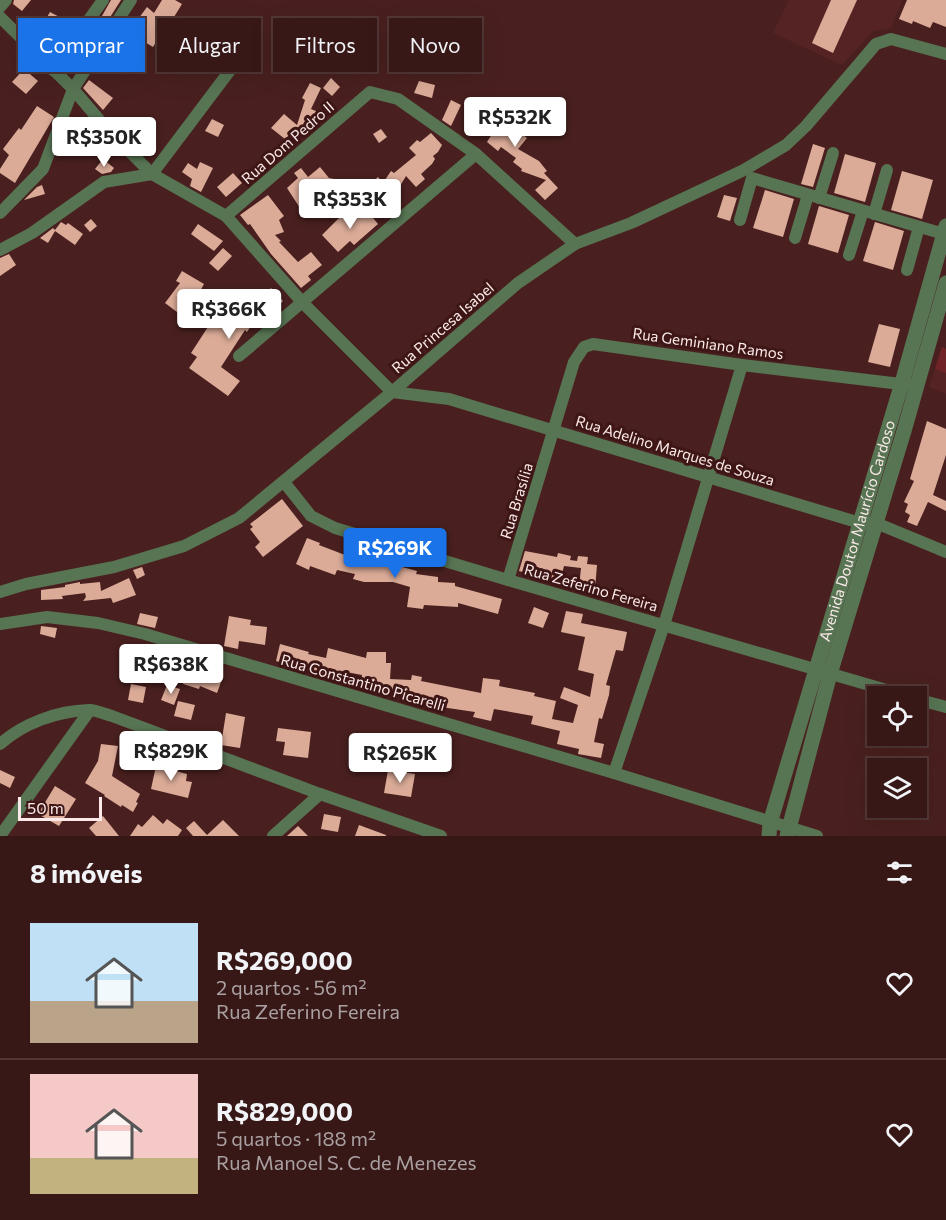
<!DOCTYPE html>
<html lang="pt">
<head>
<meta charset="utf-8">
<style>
	:root { --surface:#371817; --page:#3e2120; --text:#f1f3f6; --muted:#aaa0a1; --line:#513736; --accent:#1a73e8 }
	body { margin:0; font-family:Commissioner,sans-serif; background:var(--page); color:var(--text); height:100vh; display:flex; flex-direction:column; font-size:22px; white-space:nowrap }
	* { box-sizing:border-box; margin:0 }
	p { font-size:20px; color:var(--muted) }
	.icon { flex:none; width:33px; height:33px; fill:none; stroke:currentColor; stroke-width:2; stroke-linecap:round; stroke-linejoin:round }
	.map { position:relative; height:836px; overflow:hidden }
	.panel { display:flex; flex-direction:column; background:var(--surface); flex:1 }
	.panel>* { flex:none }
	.top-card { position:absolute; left:18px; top:18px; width:600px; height:54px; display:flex; gap:12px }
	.controls { position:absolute; left:867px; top:686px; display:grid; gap:12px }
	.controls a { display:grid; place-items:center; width:60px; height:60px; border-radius:0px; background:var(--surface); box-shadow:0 6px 24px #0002,0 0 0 2px var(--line); font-size:30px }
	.scale { position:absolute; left:18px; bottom:15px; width:84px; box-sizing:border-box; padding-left:6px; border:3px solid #fbeae9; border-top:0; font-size:16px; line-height:21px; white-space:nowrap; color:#fbeae9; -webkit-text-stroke:4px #3e1616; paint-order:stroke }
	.price { position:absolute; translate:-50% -51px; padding:0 14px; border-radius:6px; background:#fff; color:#222; font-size:20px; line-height:39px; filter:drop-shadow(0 2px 3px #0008) }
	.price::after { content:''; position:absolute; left:50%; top:36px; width:18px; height:14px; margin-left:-9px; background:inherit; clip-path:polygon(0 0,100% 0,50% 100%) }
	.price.active { background:var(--accent); color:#fff }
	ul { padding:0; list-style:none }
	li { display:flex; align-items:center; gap:18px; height:150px; padding:0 30px }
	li+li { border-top:2px solid var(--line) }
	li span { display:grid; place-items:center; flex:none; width:168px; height:120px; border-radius:0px; color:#555 }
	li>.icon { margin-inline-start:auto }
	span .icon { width:72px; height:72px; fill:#fffc; stroke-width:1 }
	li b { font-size:26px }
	h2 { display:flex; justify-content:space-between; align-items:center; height:72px; padding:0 30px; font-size:26px }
	.chip { padding:0 21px; border-radius:0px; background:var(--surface); box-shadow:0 6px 24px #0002,0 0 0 2px var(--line); font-size:21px; line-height:54px }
	.chip.active { background:var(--accent); color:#fff }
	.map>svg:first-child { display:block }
	.built { fill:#552323 }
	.green { fill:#6f2326 }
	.building { fill:#dbab98 }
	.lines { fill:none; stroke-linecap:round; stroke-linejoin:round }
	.minor { stroke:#577453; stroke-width:12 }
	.tertiary { stroke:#577453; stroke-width:15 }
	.labels { text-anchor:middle; stroke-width:6; stroke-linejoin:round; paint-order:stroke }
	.street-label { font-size:15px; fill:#fbeae9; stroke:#3e1616 }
</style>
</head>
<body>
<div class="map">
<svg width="946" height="836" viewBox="0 0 946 836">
	<rect width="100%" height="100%" fill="#49201f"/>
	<g class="built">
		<polygon points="789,0 902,0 891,28 873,31 842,65 773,33"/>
		<polygon points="942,347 946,349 946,394 929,387"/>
	</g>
	<polygon class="green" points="942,347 946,349 946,373 935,369"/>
	<g class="building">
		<polygon points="14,0 31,0 22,11 13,4"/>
		<polygon points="111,0 121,0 109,19 102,16"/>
		<polygon points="162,0 175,0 182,4 174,17 178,19 169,36 162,32 153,47 138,38 130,53 122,49 112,72 100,67 105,55 107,52 109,53 131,18 136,22 147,7 154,13"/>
		<polygon points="831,0 857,0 833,53 812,43"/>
		<polygon points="907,0 946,0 946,27 933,22 930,28 913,21 912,24 899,19"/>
		<polygon points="50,12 67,21 56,41 39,31"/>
		<polygon points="347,21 357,22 355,34 360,36 354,59 336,54 342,31 346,32"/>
		<polygon points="205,41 213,49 208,55 200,47"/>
		<polygon points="81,45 89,50 83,59 74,55"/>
		<polygon points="24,69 38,81 26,94 12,82"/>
		<polygon points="331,78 340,87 332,96 323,88"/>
		<polygon points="89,80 113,98 103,110 83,88"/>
		<polygon points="419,81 435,85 432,98 414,93"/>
		<polygon points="310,83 321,88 311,109 318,112 314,123 309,121 293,138 290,134 285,139 271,128 284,114 297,125 305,100 302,98"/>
		<polygon points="451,100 461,105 451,126 442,120"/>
		<polygon points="37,106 54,117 15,183 0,173 0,169 9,155 3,149 19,128 21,130"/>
		<polygon points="486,106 527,138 518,149 539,161 547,171 544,173 558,188 545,200 535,190 546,180 521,171 522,169 513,162 516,158 501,147 498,151 487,142 492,134 475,118"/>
		<polygon points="212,119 224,125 218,137 205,131"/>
		<polygon points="71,127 78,133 71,141 64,136"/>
		<polygon points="381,129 387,137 379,143 373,134"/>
		<polygon points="431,133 442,145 438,152 433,156 435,159 432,164 421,174 425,179 416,187 406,176 394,196 398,199 388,208 379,198 368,210 361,203 373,191 368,186 378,177 383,183 391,171 394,173 416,155 409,148 417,140 420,142"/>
		<polygon points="813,144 825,148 813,187 801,184"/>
		<polygon points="845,154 876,163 865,202 834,193"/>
		<polygon points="103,159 114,168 111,172 102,174 95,169"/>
		<polygon points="200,162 213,168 201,192 190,186 192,179 182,172 188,163 197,169"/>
		<polygon points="320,167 329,178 340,180 337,198 318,194 300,208 287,188 298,178 294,173 301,168 308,177"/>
		<polygon points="902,171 933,180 922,219 891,210"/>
		<polygon points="233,173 242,183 226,197 217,187"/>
		<polygon points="42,185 45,194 24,200 37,187"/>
		<polygon points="765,190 794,199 783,237 753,228"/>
		<polygon points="268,195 284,216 279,220 284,232 275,235 281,241 279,242 298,262 311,252 322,265 308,276 311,280 301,288 271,254 250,224 248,225 240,215"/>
		<polygon points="724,195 737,198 730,221 717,217"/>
		<polygon points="819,206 849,215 838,253 808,244"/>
		<polygon points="365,208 378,224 354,245 350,241 338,252 322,235 344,213 351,219"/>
		<polygon points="91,219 97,226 90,232 84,225"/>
		<polygon points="61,222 66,225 68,223 83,234 75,245 55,231 48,243 40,238 53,228 55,230"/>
		<polygon points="875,222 904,231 893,270 863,261"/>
		<polygon points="198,224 223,241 214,251 191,234"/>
		<polygon points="223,248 232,256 218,271 209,263"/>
		<polygon points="9,254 16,265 0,276 0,258"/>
		<polygon points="182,271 204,284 185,318 165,303 180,283 176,281"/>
		<polygon points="271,288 283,301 259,326 254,321 247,332 245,330 221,367 240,381 228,396 189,368 197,357 191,353 217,313 222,316 230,304 240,312 253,300 256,303"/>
		<polygon points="879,324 900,329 890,367 868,362"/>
		<polygon points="927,421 946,429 946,455 933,495 946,501 946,511 928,502 917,526 907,522 910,515 905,512 908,504 904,502 914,481 910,479"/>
		<polygon points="282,499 303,526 263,557 255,547 260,542 250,529 253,527 250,524"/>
		<polygon points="307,538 320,543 319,545 358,560 361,549 374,553 372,560 391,560 391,564 417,571 416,574 438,577 438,582 455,583 455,586 502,599 498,614 458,603 458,607 424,605 423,609 407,607 410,587 393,582 364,582 353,579 355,574 337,570 335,575 310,566 309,570 296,564"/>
		<polygon points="525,551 557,557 558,553 571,556 570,560 577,561 578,556 588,557 587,564 597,565 595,589 579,587 581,568 564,566 560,582 519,571"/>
		<polygon points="142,567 145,575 137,579 133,570"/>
		<polygon points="129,578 136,595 113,603 111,598 83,601 86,597 85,593 62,596 63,599 41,600 41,590 65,587 65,585 80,582 80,584 100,582 101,591"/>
		<polygon points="534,607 549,613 543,628 528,623"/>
		<polygon points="566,611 583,614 581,623 627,632 623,651 616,650 606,685 610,686 609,695 602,719 599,718 594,742 604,744 601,758 578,754 579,749 557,744 560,731 531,724 533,716 494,709 491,721 473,717 475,712 407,702 408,695 386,694 386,696 383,696 376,694 376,691 361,689 362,675 341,671 340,679 308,672 309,671 276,661 280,644 309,652 308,654 326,658 328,648 366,658 367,652 386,652 386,663 391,663 390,679 411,680 412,675 422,677 421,681 481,693 483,678 500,680 499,686 535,693 534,696 556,701 552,719 573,723 578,705 560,698 564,687 590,697 594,674 578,670 585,637 561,632"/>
		<polygon points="140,613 158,617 155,628 137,624"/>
		<polygon points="229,616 251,620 250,625 267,627 265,645 239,641 238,649 224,646"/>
		<polygon points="41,626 57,628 55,638 40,634"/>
		<polygon points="188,669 221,682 217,693 200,686 199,689 183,684"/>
		<polygon points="131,684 146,687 143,703 128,700"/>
		<polygon points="167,685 180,689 174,705 161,700"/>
		<polygon points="178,701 195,705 191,720 174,716"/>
		<polygon points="226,713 245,717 240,748 221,745"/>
		<polygon points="278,728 311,732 308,758 283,755 285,742 276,741"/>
		<polygon points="101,744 118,746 112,776 140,794 136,802 138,803 133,812 122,805 121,807 104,796 105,795 85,783 98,761"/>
		<polygon points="156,766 187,774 186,781 192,782 188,798 151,789"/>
		<polygon points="0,770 15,777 10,788 0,783"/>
		<polygon points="388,770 415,774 411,797 384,793"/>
		<polygon points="55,786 76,799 59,826 38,814"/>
		<polygon points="324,814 341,817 338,832 321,829"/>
		<polygon points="153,815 163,824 167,819 182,830 178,836 130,836 138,824 142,827"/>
		<polygon points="103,816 119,836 96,836 89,828"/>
		<polygon points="223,820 239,836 193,836 186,828 194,821 207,835"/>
		<polygon points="359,825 386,835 386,836 355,836"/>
		<polygon points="298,826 308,836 287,836"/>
	</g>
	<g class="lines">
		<g class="minor">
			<polyline points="0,7 6,0"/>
			<polyline points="0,17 73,89 106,128 152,174 226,216 303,303 392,392 449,399 860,523 876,523 946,552"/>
			<polyline points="53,70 103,0"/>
			<polyline points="819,198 833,153"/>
			<polyline points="0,213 43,169 73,89 131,0"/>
			<polyline points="874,214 887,170"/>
			<polyline points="226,216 370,92 398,99 476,154 575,244"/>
			<polyline points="740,220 752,178 944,234"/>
			<polyline points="795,238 808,195"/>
			<polyline points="0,250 32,233 104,182 152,174 252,41"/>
			<polyline points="849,255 863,211"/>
			<polyline points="907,270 919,227"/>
			<polyline points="239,356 476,154"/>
			<polyline points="284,482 311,516 335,528 508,580 907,696"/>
			<polyline points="508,580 574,362 584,347 593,344 742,365 909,385"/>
			<polyline points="0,592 26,584 114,567 184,546 239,518 392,392 518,283 575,244 631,223 693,194 744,170 786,145 806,126 876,44 891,39 946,54"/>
			<polyline points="0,624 47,617 98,623 145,634 614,773 817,836"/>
			<polyline points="916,699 946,707"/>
			<path d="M0,744c24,-21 57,-33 89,-34 7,0 16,4 23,6l208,78 121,42"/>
			<polyline points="614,773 664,625 742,365"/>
			<polyline points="0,836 90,710"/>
			<polyline points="273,836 320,794"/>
		</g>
		<g class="tertiary">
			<path id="s1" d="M769,836l1,-13 132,-440 44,-157"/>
			<polyline points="787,836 830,674 904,431 946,283"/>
		</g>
	</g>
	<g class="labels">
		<g class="street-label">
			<text transform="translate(288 143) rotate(-41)" y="5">Rua Dom Pedro II</text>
			<text transform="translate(443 328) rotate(-41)" y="5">Rua Princesa Isabel</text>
			<text transform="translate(708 344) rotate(8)" y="5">Rua Geminiano Ramos</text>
			<text transform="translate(675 451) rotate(17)" y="5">Rua Adelino Marques de Souza</text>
			<text transform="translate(517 501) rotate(-73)" y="5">Rua Brasília</text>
			<text dy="5" stroke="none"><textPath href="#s1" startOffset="318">Avenida Doutor Maurício Cardoso</textPath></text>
			<text transform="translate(591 588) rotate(16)" y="5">Rua Zeferino Fereira</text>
			<text transform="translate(363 683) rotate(16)" y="5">Rua Constantino Picarelli</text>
		</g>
	</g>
</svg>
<div class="controls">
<a><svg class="icon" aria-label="locate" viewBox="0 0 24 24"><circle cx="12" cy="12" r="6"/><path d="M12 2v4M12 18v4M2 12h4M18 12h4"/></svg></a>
<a><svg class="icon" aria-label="layers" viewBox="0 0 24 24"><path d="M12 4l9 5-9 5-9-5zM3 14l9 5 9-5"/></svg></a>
</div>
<div class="scale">50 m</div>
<b class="price" style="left:515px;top:148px">R$532K</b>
<b class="price" style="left:104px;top:168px">R$350K</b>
<b class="price" style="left:350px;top:230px">R$353K</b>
<b class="price" style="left:229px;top:340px">R$366K</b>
<b class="price active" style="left:395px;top:579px">R$269K</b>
<b class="price" style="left:171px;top:695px">R$638K</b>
<b class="price" style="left:171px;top:782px">R$829K</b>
<b class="price" style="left:400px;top:784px">R$265K</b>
<div class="top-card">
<a class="chip active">Comprar</a>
<a class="chip">Alugar</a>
<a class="chip">Filtros</a>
<a class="chip">Novo</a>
</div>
</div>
<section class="panel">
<h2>8 imóveis<svg class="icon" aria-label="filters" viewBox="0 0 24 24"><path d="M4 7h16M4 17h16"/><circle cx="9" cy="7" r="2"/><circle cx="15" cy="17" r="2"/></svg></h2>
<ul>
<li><span style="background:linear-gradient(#bfe0f5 65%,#b9a48a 0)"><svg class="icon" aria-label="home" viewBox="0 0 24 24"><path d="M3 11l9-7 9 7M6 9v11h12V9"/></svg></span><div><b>R$269,000</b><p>2 quartos · 56 m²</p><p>Rua Zeferino Fereira</p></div><svg class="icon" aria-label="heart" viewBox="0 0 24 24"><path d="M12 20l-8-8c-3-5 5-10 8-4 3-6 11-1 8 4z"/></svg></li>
<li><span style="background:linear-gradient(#f6c9c9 70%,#c2b280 0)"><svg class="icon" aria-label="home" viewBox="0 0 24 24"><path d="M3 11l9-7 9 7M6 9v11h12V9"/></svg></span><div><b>R$829,000</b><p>5 quartos · 188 m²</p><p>Rua Manoel S. C. de Menezes</p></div><svg class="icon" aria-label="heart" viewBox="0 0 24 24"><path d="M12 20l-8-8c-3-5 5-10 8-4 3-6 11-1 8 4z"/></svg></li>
</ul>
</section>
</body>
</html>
